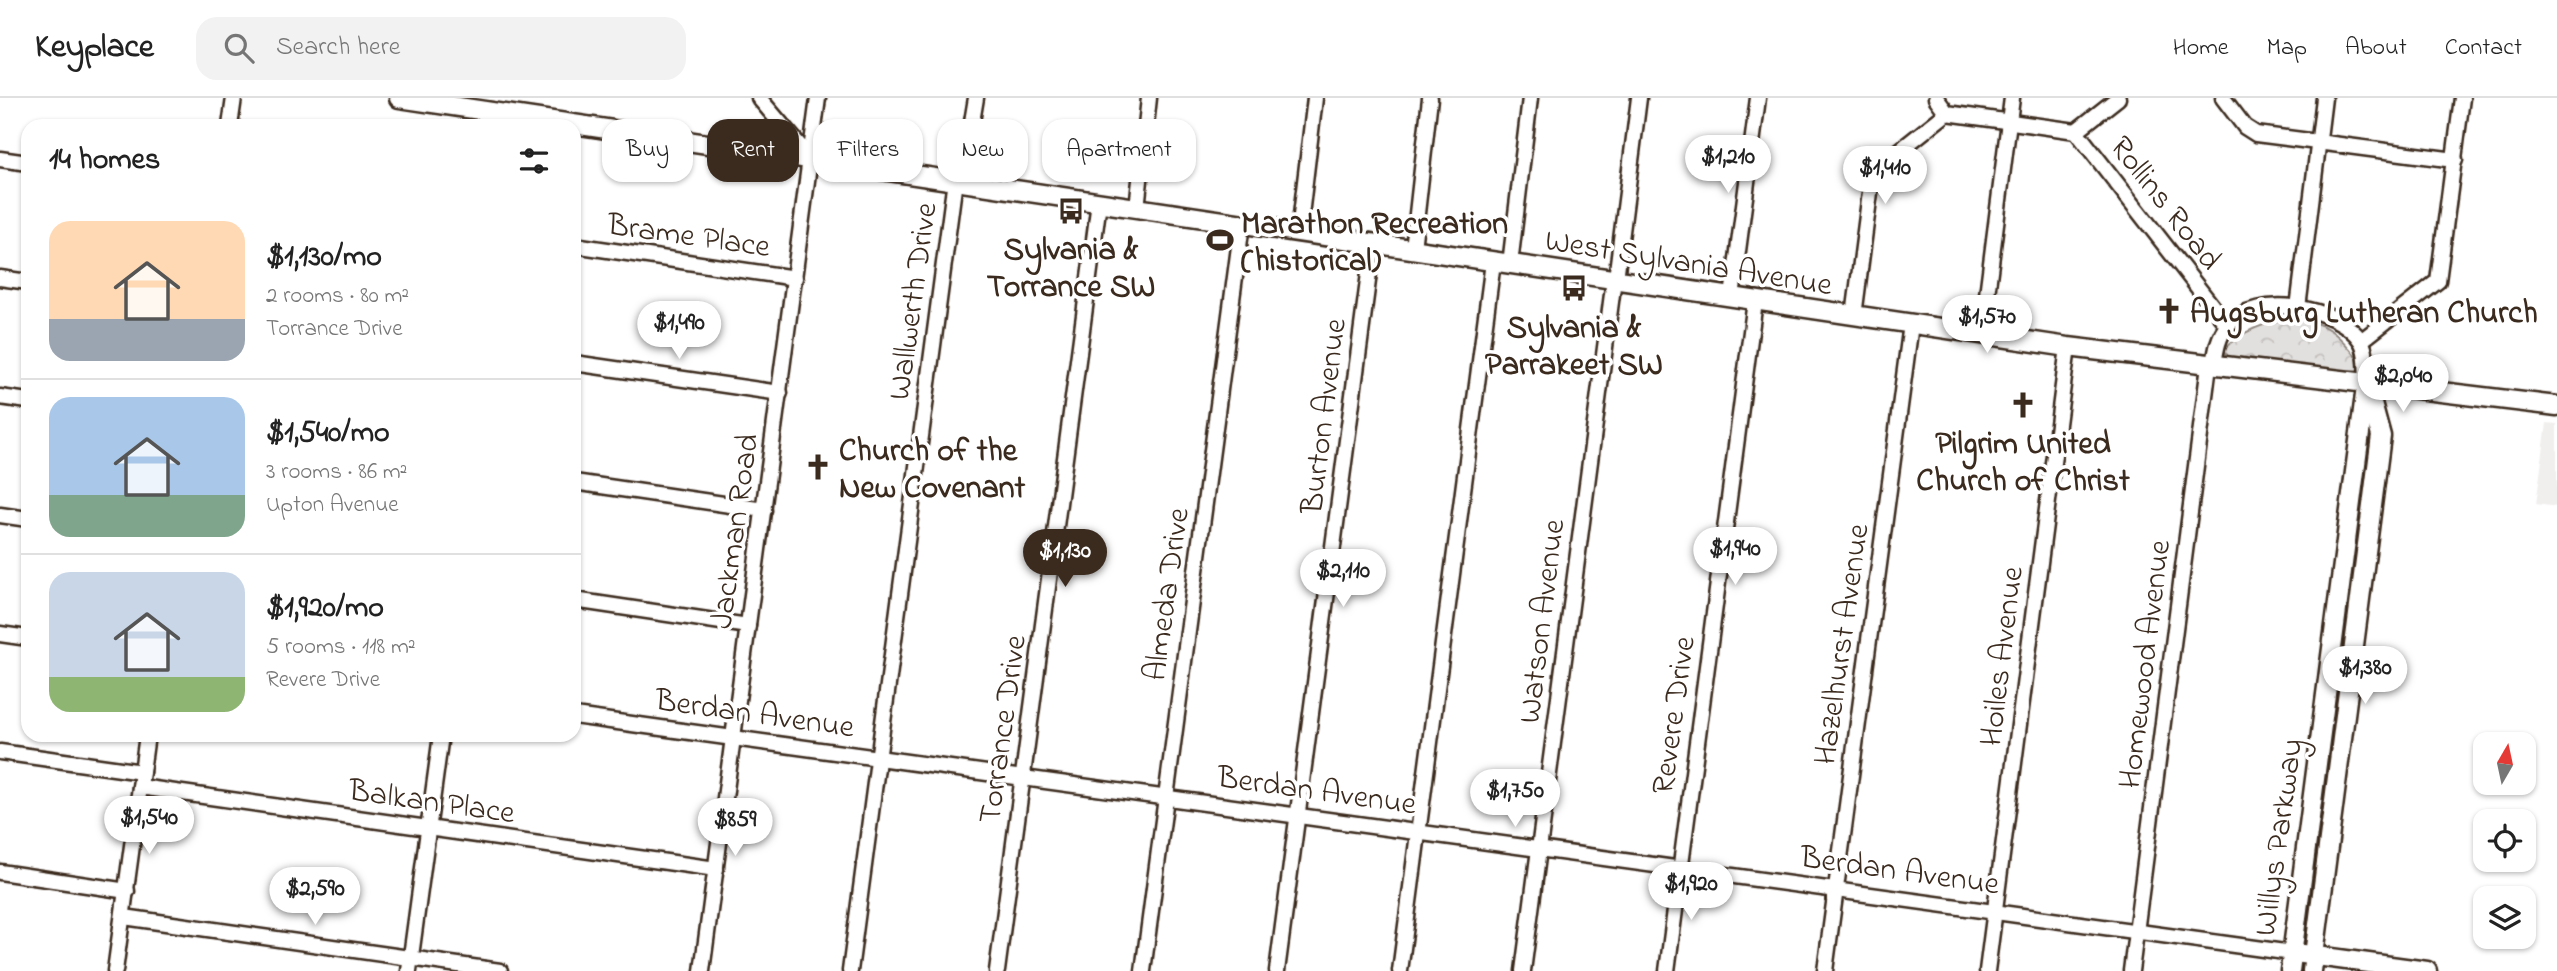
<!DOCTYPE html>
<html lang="en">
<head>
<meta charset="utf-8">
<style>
	:root { --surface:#fff; --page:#f2f2f2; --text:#222; --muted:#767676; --line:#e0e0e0; --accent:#3b2a1e }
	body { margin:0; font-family:"Indie Flower",sans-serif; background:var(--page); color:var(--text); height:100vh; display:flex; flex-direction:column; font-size:26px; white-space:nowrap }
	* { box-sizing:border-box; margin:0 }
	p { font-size:23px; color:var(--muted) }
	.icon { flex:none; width:38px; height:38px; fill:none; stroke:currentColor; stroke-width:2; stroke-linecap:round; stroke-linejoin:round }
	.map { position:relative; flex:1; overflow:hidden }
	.sheet { position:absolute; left:21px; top:21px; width:560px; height:623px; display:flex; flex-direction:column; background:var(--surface); border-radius:21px; box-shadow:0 2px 5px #0004 }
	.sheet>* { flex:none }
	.guide { position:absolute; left:602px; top:21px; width:665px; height:63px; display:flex; gap:14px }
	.needle { width:46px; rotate:9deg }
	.fabs { position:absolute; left:2473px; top:634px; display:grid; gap:14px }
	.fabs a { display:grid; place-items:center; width:63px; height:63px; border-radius:14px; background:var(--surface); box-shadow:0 2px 5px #0004; font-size:35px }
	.price { position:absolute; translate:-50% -60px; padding:0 16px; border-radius:24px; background:#fff; color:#222; font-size:23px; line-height:46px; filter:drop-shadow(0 2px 4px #0008) }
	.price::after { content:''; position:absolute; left:50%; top:42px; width:21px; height:16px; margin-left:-10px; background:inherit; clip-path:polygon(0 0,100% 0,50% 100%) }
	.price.active { background:var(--accent); color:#fff }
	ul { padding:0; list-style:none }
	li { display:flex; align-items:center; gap:21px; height:175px; padding:0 28px }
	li+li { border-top:2px solid var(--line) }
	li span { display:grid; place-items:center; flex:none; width:196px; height:140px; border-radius:21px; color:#555 }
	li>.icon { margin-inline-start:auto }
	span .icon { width:84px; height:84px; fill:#fffc; stroke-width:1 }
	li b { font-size:30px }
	h2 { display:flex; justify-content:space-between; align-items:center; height:84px; padding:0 28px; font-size:30px }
	.tag { padding:0 24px; border-radius:21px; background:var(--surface); box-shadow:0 2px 5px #0004; font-size:24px; line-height:63px }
	.tag.active { background:var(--accent); color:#fff }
	header { display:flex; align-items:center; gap:42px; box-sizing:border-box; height:98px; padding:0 35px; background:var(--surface); border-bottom:2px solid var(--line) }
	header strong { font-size:33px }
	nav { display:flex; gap:38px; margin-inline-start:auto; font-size:24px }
	.search { width:490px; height:63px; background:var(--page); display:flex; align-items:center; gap:18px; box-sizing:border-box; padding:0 24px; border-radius:21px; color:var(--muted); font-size:26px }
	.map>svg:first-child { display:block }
	.built { fill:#f1efee }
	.grass { fill:url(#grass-dots); stroke:#8e857e; stroke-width:2 }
	.park { fill:url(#park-crowns); stroke:#8e857e; stroke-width:2 }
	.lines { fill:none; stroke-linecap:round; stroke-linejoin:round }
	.minor-casing { stroke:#3b2a1e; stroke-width:19 }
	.major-casing { stroke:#3b2a1e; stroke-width:23 }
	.minor { stroke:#fff; stroke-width:14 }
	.major { stroke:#fff; stroke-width:18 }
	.labels { text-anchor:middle; stroke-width:7; stroke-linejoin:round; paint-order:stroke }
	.street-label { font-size:32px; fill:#3b2a1e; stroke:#fff }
	.poi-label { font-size:32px; font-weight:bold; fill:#3b2a1e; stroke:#fff; text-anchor:start }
</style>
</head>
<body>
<header>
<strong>Keyplace</strong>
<div class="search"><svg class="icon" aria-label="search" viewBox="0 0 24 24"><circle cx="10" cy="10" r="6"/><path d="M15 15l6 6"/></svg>Search here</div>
<nav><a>Home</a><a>Map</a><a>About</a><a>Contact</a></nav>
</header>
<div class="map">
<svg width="2557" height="873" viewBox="0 0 2557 873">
	<defs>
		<pattern id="grass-dots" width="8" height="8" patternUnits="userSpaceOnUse" patternTransform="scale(1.75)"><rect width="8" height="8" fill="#e2e0de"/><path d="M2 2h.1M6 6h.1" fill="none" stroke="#c3c0be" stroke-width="1.8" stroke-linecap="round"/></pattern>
		<pattern id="park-crowns" width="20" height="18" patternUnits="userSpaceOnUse" patternTransform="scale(1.75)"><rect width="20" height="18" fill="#e2e0de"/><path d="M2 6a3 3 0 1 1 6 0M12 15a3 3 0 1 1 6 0" fill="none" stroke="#c3c0be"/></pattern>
	</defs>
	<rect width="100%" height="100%" fill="#fff"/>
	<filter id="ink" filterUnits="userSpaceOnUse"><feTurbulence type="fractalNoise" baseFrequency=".0143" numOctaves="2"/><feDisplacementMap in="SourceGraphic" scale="14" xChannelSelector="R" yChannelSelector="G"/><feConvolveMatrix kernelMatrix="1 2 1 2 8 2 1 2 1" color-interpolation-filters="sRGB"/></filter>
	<g filter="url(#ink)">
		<polygon class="built" points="2547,325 2557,326 2557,409 2536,406"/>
		<g class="grass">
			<polygon points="2369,307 2376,330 2346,562 2339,562"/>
			<polygon points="2340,571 2343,573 2313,798 2310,794 2315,721 2337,572"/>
		</g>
		<path class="park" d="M2291,219c35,5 47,16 68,43l-1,10 -11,1 -119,-14 -4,-8c20,-20 41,-25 67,-32z"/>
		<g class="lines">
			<g class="minor-casing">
				<g id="minor">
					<polyline points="759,0 811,61"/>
					<polyline points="1936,0 1947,15 2076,33 2227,227"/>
					<polyline points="2223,0 2245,29 2256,36 2455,62"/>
					<polyline points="230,28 234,0"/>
					<polyline points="2076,33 2118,0"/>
					<polyline points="0,61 28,65"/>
					<polyline points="962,83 976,0"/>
					<polyline points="1137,110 1149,0"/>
					<polyline points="1299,134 1315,0"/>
					<polyline points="574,147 795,180"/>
					<polyline points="1413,151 1430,0"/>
					<polyline points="1510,166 1530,0"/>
					<polyline points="0,180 28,184"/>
					<polyline points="1616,181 1639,0"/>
					<polyline points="1732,199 1758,0"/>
					<polyline points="2298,210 2324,0"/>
					<polyline points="1854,218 1872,79 1879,69 1947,15"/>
					<polyline points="1982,236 2012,0"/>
					<polyline points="2361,243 2438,183 2462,0"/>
					<polyline points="574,265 780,295"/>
					<path d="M2214,267c2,-14 4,-29 14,-40 28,-33 110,-19 133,16 7,12 5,29 6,43"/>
					<polyline points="0,299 28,303"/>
					<polyline points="574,384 764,412"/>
					<polyline points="0,417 28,421"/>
					<polyline points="574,502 748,528"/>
					<polyline points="0,536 28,540"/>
					<polyline points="574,618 2292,855"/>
					<polyline points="0,654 142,674"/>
					<polyline points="140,689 716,771"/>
					<polyline points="0,774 127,793"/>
					<polyline points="124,819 500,873"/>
					<polyline points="115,873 147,637"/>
					<polyline points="409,873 441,637"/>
					<polyline points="702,873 818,0"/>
					<polyline points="850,873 955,82"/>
					<polyline points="997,873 1099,104"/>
					<polyline points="1143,873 1242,126"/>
					<polyline points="1277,873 1373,145"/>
					<polyline points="1400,873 1493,164"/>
					<polyline points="1523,873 1614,181"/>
					<polyline points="1667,873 1755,203"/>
					<polyline points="1825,873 1911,226"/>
					<polyline points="1987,873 2068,249"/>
					<polyline points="2131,873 2209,267"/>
				</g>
			</g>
			<g class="major-casing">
				<g id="major">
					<polyline points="399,0 2068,249 2557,308"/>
					<polyline points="2302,856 2427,873"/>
					<polyline points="2290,873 2366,289"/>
					<polyline points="2312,873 2381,338 2367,286"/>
				</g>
			</g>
			<use href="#minor" class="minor"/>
			<use href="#major" class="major"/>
		</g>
	</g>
	<defs>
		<g id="bus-bare" transform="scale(2.1)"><path d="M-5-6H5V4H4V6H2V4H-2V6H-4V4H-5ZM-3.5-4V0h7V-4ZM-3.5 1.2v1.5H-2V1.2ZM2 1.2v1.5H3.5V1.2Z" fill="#3b2a1e" stroke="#fff" stroke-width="2.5" paint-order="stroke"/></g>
		<g id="stadium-bare" transform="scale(2.1)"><path d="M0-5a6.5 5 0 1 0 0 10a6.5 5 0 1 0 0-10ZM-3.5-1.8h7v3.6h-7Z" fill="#3b2a1e" stroke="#fff" stroke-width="2.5" paint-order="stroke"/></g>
		<g id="church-bare" transform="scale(2.1)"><path d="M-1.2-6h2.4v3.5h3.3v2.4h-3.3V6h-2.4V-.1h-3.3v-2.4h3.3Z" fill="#3b2a1e" stroke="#fff" stroke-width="2.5" paint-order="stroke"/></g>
	</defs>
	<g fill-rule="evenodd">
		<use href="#bus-bare" x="1071" y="113"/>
		<use href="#stadium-bare" x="1220" y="142"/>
		<use href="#bus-bare" x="1574" y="190"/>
		<use href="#church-bare" x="2169" y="213"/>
		<use href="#church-bare" x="2023" y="307"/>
		<use href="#church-bare" x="818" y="369"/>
	</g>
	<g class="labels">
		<g class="street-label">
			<text transform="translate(2167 104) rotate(52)" y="11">Rollins Road</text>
			<text transform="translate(689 136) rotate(8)" y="11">Brame Place</text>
			<text transform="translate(1689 163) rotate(9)" y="11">West Sylvania Avenue</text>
			<text transform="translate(911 203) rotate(-82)" y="11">Wallwerth Drive</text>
			<text transform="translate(1322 318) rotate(-83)" y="11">Burton Avenue</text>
			<text transform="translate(733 433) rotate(-82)" y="11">Jackman Road</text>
			<text transform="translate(1165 496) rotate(-82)" y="11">Almeda Drive</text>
			<text transform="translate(1540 523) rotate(-83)" y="11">Watson Avenue</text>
			<text transform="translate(1840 546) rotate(-82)" y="11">Hazelhurst Avenue</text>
			<text transform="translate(2000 558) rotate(-83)" y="11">Hoiles Avenue</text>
			<text transform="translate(2143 566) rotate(-83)" y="11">Homewood Avenue</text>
			<text transform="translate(755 614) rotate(8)" y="11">Berdan Avenue</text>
			<text transform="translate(1672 617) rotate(-82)" y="11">Revere Drive</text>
			<text transform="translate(1001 631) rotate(-82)" y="11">Torrance Drive</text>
			<text transform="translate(1317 691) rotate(8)" y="11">Berdan Avenue</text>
			<text transform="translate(432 702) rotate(8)" y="11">Balkan Place</text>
			<text transform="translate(2277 739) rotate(-82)" y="11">Willys Parkway</text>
			<text transform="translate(1900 771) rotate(8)" y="11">Berdan Avenue</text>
		</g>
		<g class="poi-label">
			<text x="1241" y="135">Marathon Recreation<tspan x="1241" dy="37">(historical)</tspan></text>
			<text x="1071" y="161" text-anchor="middle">Sylvania &amp;<tspan x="1071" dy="37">Torrance SW</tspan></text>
			<text x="2190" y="224">Augsburg Lutheran Church</text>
			<text x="1574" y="239" text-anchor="middle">Sylvania &amp;<tspan x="1574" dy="37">Parrakeet SW</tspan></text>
			<text x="2023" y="355" text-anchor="middle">Pilgrim United<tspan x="2023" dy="37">Church of Christ</tspan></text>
			<text x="839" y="362">Church of the<tspan x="839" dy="37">New Covenant</tspan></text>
		</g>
	</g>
</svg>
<div class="fabs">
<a><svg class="needle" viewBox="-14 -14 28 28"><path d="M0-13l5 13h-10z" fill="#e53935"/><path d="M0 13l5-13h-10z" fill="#767676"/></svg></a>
<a><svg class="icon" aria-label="locate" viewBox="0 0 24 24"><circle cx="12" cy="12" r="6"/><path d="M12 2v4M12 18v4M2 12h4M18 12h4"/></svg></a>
<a><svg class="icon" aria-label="layers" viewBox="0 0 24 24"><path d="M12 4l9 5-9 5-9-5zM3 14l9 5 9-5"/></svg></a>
</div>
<b class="price" style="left:1728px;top:97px">$1,210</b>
<b class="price" style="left:1885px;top:108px">$1,410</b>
<b class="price" style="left:1987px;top:257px">$1,570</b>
<b class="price" style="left:679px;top:263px">$1,490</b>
<b class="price" style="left:2403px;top:316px">$2,040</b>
<b class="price" style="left:1735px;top:489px">$1,940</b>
<b class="price active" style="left:1065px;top:491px">$1,130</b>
<b class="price" style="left:1343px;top:511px">$2,110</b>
<b class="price" style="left:2365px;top:608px">$1,380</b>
<b class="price" style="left:1515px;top:731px">$1,750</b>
<b class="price" style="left:149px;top:758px">$1,540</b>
<b class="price" style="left:735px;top:760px">$859</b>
<b class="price" style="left:1691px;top:824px">$1,920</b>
<b class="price" style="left:315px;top:829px">$2,590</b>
<div class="guide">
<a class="tag">Buy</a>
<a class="tag active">Rent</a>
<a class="tag">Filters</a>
<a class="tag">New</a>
<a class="tag">Apartment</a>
</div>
<section class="sheet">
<h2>14 homes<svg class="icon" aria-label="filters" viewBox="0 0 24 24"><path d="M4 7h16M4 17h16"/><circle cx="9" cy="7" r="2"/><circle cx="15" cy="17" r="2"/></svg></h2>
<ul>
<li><span style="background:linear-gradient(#ffd9b3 70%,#9aa5b1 0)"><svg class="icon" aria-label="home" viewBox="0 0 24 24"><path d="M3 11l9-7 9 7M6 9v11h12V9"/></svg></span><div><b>$1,130/mo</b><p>2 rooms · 80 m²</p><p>Torrance Drive</p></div></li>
<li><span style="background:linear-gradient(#a9c7e8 70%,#7fa58c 0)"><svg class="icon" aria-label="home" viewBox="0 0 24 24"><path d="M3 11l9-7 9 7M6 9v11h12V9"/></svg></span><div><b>$1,540/mo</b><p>3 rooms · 86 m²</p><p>Upton Avenue</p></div></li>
<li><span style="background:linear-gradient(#c9d6e8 75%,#8fb573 0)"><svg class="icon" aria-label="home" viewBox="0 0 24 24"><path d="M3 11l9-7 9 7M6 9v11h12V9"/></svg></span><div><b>$1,920/mo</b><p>5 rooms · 118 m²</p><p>Revere Drive</p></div></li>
</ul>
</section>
</div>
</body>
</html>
